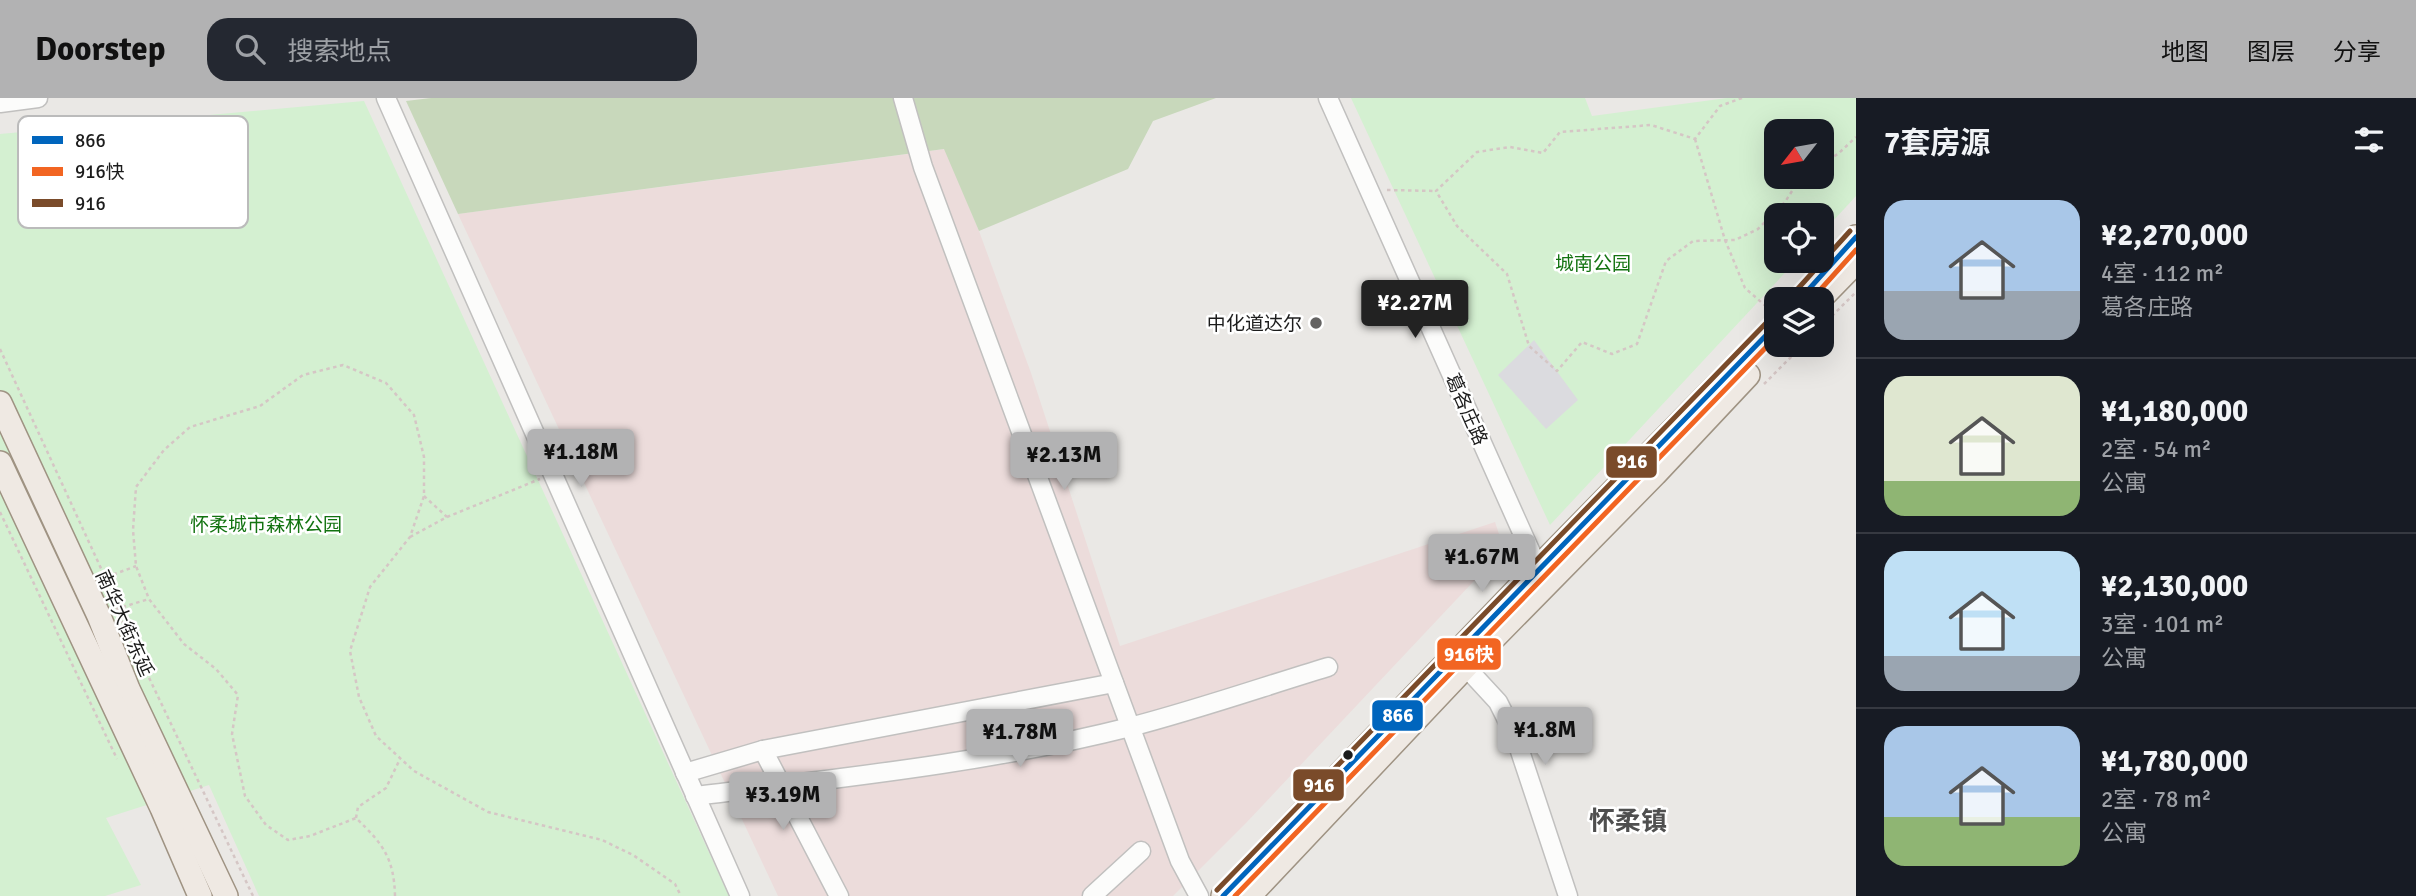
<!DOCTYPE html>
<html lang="zh">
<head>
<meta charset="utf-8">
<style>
	:root { --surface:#171b24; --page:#242831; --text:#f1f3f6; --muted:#9ea1a6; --line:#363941; --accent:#b2b2b3 }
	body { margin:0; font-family:Signika,"Noto Sans SC",sans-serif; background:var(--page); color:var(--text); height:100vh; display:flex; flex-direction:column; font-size:26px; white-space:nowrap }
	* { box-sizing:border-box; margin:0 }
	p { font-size:23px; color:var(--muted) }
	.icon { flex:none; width:38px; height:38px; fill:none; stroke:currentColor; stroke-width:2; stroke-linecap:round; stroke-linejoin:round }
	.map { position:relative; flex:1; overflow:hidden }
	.drawer { display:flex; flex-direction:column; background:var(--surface); width:560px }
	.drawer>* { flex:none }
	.needle { width:46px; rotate:239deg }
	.fabs { position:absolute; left:1764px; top:21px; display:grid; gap:14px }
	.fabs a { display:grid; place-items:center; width:70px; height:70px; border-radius:14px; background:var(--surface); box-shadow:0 7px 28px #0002; font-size:35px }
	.price { position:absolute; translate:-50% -60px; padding:0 16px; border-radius:7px; background:var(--accent); color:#111; font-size:23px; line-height:46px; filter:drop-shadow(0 2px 4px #0008) }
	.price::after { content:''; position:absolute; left:50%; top:42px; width:21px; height:16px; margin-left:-10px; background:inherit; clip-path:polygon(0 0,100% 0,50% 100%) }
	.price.on { background:#222; color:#fff }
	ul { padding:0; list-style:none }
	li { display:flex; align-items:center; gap:21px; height:175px; padding:0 28px }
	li+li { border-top:2px solid var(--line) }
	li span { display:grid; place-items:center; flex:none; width:196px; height:140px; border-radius:21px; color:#555 }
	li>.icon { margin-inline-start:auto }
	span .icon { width:84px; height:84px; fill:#fffc; stroke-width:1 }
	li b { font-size:30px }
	h2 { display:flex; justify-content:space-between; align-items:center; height:84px; padding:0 28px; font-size:30px }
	header { display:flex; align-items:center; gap:42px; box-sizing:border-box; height:98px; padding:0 35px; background:var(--accent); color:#111 }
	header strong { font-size:33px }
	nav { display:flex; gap:38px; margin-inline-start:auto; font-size:24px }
	.search { width:490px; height:63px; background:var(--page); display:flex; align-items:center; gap:18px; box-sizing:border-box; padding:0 24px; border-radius:21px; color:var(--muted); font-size:26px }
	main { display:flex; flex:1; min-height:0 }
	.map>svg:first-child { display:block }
	.commercial { fill:#ecdcdb }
	.forest { fill:#c8d8bb }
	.park { fill:#d4f0d1; fill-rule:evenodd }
	.plaza { fill:#dbdbdf }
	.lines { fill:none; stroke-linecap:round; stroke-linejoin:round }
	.minor-casing { stroke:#c1c0bf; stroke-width:21 }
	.major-casing { stroke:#9f9383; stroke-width:26 }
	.path { stroke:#d5c6c5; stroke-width:2.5; stroke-dasharray:3.5 3.5; stroke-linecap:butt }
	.minor { stroke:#fcfcfb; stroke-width:18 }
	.major { stroke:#efe9e3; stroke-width:23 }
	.bus-1-casing { stroke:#fff; stroke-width:10 }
	.bus-2-casing { stroke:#fff; stroke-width:10 }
	.bus-3-casing { stroke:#fff; stroke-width:10 }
	.bus-1 { stroke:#0065bd; stroke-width:5 }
	.bus-2 { stroke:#f26522; stroke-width:5 }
	.bus-3 { stroke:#7a4b2a; stroke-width:5 }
	.poi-dot { fill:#646362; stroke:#fff; stroke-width:2.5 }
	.bus-dot { fill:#1c1c1c; stroke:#fff; stroke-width:2.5 }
	.labels { text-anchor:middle; stroke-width:5; stroke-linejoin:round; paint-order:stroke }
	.park-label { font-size:19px; fill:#137311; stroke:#fff }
	.poi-label { font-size:19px; fill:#1c1c1c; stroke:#fff; text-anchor:end }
	.street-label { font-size:19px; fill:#1c1c1c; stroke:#fff }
	.district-label { font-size:26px; font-weight:bold; fill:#4f4f4f; stroke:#fff }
	.key { fill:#fff; stroke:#bbb; stroke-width:2 }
	.key-label { font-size:19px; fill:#1c1c1c }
	.line-badge { stroke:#fff; stroke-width:2.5 }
	.badge-label { font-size:19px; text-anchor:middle; font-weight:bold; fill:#fff }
</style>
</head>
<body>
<header>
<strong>Doorstep</strong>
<div class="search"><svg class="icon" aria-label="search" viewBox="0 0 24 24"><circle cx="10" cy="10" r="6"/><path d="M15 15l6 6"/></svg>搜索地点</div>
<nav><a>地图</a><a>图层</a><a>分享</a></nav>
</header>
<main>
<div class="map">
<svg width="1856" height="798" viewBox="0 0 1856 798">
	<rect width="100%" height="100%" fill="#eae8e5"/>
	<polygon class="commercial" points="945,51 979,133 1031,275 1120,548 1495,424 1504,451 1246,725 1173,798 778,798 458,116"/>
	<polygon class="forest" points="431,0 1216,0 1153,23 1128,71 979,133 944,51 458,116 406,3"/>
	<g class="park">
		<path d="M1351,0h234l7,18 135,-18h129v98l-34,37v-18h-46v46h20l-246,264zM1776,33h46v46h-46z"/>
		<polygon points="364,3 729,798 259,798 209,687 106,720 141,787 105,798 0,798 0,36"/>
	</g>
	<polygon class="plaza" points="1534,242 1578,302 1546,331 1498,277"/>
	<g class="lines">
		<g class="minor-casing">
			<g id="minor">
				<polyline points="386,0 740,798"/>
				<polyline points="903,0 923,69 1180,763 1199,798"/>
				<polyline points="1328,0 1538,470"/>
				<polyline points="0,5 38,0"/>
				<polyline points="1468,566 1474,578 1498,604 1515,638 1568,798"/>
				<polyline points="763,652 839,798"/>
				<polyline points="685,675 763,652 1114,585"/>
				<path d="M695,698c145,-18 293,-33 435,-69 66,-17 132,-40 198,-60"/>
				<polyline points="1092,798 1141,753"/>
			</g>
		</g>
		<g class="major-casing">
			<g id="major">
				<polyline points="1800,201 1856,139"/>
				<polyline points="1820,201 1856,164"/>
				<polyline points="0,305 99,518 128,591 226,798"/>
				<polyline points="0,365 162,710 200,798"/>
				<polyline points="1223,798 1538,470 1776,227"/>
				<polyline points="1249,798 1468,566 1655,376 1748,277"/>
			</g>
		</g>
		<g class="path">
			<polyline points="1742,0 1720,8 1695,41 1651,27 1560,34 1543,55 1510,49 1477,54 1436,93 1457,128 1507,176 1529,248 1557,273 1582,244 1612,256 1637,246 1666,163 1693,143 1735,142 1758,131 1785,104 1801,79"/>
			<polyline points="1695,41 1725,142 1745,190 1769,211"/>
			<polyline points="1822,65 1838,56 1856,39"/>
			<polyline points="1387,92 1436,93"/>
			<polyline points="1769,210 1776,202"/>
			<polyline points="1822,228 1856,194"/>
			<polyline points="0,251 105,479 114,504"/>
			<polyline points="1764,286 1803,247"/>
			<polyline points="424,398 447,419"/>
			<polyline points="0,414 117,661"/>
			<polyline points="410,439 447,419 540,381"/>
			<polyline points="107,479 136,468"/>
			<polyline points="116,511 149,501"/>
			<polyline points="122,523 253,798"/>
			<polyline points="356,720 358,709 386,690 400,661"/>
			<path d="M395,798c-1,-38 -12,-52 -39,-78l-46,18 -22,4 -22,-15 -21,-29 -13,-62 6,-39 -22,-26 -32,-25 -35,-45 -13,-33 -3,-36 3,-43 28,-37 26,-23 70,-21 43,-31 40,-10 43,18 28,32 10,42v39l-14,41 -40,50 -20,64 9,46 17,39 38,35 74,41 114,28 31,15 42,29 6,12"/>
		</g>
		<use href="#minor" class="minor"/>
		<use href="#major" class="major"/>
		<g class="bus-1-casing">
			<g id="bus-1">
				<polyline points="1800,201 1856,139"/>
				<polyline points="1223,798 1776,227"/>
			</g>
		</g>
		<g class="bus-2-casing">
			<g id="bus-2">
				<polyline points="1812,201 1856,152"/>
				<polyline points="1235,798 1776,239"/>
			</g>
		</g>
		<g class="bus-3-casing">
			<g id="bus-3">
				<polyline points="1794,195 1850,133"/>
				<polyline points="1217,792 1770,221"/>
			</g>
		</g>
		<use href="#bus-1" class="bus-1"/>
		<use href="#bus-2" class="bus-2"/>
		<use href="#bus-3" class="bus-3"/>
	</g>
	<circle class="poi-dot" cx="1316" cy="225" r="7"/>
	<circle class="bus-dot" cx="1348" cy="657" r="6"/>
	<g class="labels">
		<g class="park-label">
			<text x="1593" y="172">城南公园</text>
			<text x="266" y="433">怀柔城市森林公园</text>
		</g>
		<g class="poi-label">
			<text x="1302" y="232">中化道达尔</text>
		</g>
		<g class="street-label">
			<text transform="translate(1467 311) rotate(66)" y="7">葛各庄路</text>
			<text transform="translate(125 525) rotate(66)" y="7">南华大街东延</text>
		</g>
		<g class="district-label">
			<text x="1628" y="732">怀柔镇</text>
		</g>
	</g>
	<rect x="18" y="18" width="230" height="112" rx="10" class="key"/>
	<rect x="32" y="38" width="31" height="8" fill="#0065bd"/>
	<rect x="32" y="69" width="31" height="9" fill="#f26522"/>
	<rect x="32" y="101" width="31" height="8" fill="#7a4b2a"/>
	<g class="key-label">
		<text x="75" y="49">866</text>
		<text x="75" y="80">916快</text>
		<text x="75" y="112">916</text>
	</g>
	<g class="line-badge">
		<rect x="1605" y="347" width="53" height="34" rx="7" fill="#7a4b2a"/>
		<rect x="1436" y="539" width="66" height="34" rx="7" fill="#f26522"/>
		<rect x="1371" y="601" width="53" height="33" rx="7" fill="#0065bd"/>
		<rect x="1292" y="670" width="53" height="34" rx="7" fill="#7a4b2a"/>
	</g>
	<g class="badge-label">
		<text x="1632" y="370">916</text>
		<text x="1469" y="563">916快</text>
		<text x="1398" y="624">866</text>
		<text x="1319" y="694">916</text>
	</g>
</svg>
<div class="fabs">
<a><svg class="needle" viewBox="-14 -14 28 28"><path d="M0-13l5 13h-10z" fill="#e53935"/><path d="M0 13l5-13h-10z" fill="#9ea1a6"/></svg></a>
<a><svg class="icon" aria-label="locate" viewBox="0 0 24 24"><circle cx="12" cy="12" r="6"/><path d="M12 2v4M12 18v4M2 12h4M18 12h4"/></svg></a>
<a><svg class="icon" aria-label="layers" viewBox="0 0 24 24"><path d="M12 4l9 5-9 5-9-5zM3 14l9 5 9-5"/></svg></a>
</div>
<b class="price on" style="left:1415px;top:242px">¥2.27M</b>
<b class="price" style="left:581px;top:391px">¥1.18M</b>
<b class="price" style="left:1064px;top:394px">¥2.13M</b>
<b class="price" style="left:1482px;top:496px">¥1.67M</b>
<b class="price" style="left:1545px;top:669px">¥1.8M</b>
<b class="price" style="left:1020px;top:671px">¥1.78M</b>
<b class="price" style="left:783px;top:734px">¥3.19M</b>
</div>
<section class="drawer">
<h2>7套房源<svg class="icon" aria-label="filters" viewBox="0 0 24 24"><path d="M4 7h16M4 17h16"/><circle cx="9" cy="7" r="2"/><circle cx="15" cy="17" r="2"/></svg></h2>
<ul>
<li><span style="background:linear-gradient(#a9c7e8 65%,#9aa5b1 0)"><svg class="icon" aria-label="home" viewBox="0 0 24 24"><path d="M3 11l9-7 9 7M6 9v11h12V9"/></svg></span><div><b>¥2,270,000</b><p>4室 · 112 m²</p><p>葛各庄路</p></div></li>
<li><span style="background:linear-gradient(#dfe7d0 75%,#8fb573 0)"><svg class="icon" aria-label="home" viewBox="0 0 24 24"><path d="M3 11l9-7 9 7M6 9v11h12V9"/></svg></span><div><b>¥1,180,000</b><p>2室 · 54 m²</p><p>公寓</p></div></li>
<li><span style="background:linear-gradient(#bfe0f5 75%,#9aa5b1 0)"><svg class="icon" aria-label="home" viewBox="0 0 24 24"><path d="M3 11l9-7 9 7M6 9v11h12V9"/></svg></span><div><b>¥2,130,000</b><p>3室 · 101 m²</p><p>公寓</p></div></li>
<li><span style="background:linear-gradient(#a9c7e8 65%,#8fb573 0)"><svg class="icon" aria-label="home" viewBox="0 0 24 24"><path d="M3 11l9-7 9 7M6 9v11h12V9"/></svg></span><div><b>¥1,780,000</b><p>2室 · 78 m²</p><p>公寓</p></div></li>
</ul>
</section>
</main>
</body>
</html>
